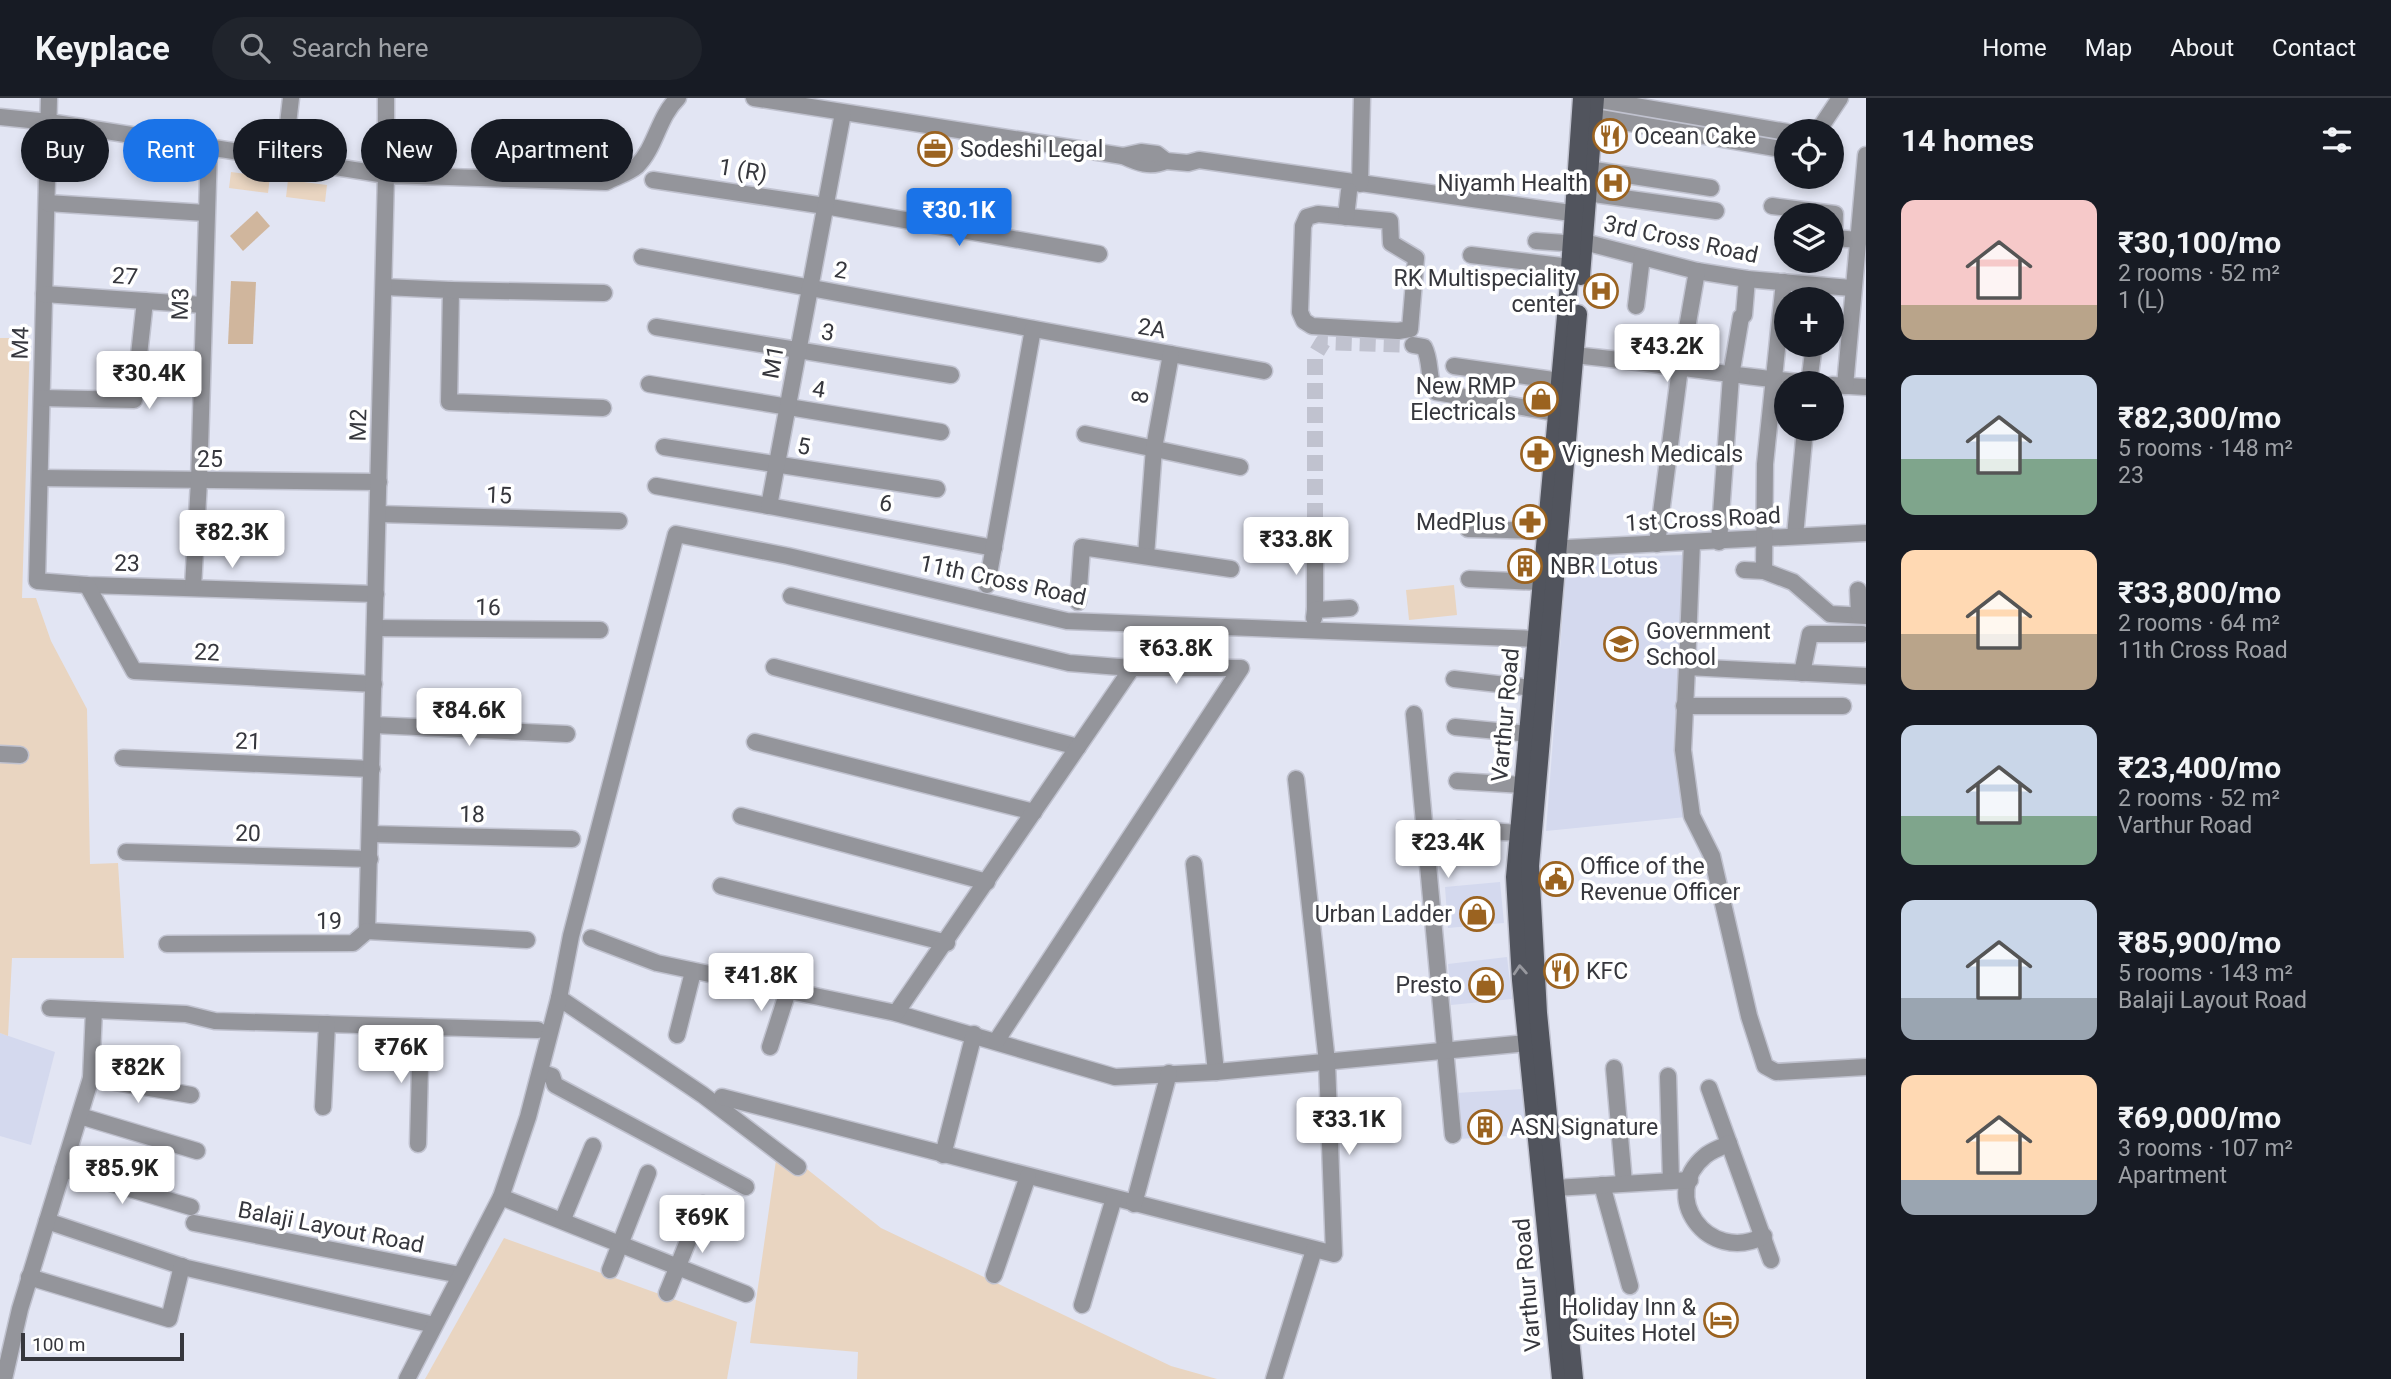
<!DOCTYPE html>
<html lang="en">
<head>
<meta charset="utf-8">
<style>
	:root { --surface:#171b24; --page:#20242c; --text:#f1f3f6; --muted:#9ea1a6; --line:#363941; --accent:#1a73e8 }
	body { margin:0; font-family:Roboto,sans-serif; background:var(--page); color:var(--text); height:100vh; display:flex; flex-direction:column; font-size:26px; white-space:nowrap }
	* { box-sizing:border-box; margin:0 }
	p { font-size:23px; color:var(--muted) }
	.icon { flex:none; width:38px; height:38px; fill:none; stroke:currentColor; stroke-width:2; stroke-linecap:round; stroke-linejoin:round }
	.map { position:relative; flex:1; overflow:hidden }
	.sheet { display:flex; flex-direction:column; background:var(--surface); width:525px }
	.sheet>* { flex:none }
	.guide { position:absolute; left:21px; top:21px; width:665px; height:63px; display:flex; gap:14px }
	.controls { position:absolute; left:1774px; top:21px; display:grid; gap:14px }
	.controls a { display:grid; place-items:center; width:70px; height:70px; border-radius:50%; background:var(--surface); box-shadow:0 4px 10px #0003; font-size:35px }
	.scale { position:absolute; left:21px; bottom:18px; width:163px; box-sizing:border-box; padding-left:7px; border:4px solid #36373d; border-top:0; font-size:19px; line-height:24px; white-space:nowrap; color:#36373d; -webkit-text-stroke:5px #fff; paint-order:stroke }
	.price { position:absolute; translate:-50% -60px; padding:0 16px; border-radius:7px; background:#fff; color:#222; font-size:23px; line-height:46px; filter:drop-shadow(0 2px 4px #0008) }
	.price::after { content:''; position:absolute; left:50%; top:42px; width:21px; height:16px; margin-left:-10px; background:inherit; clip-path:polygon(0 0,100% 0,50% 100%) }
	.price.active { background:var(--accent); color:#fff }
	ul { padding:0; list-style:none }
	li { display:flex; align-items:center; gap:21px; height:175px; padding:0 35px }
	li span { display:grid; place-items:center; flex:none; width:196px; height:140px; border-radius:14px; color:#555 }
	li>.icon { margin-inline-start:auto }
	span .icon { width:84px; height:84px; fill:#fffc; stroke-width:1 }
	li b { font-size:30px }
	h2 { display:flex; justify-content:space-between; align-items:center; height:84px; padding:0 35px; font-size:30px }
	.tag { padding:0 24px; border-radius:32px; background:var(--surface); box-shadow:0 4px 10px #0003; font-size:24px; line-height:63px }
	.tag.active { background:var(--accent); color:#fff }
	header { display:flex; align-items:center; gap:42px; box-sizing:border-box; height:98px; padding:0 35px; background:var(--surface); border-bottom:2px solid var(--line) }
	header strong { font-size:33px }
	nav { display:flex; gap:38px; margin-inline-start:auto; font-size:24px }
	.search { width:490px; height:63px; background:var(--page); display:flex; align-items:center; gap:18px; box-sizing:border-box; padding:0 24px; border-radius:38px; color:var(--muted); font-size:26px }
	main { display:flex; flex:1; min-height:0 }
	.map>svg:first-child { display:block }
	.built { fill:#d4d9ee }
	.green { fill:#e9d5c1 }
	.water { fill:#d0b69d }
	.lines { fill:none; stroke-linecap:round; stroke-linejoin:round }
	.minor-tunnel { stroke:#c0c2cf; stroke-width:16; stroke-dasharray:16 8; stroke-linecap:butt }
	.minor-casing { stroke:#c0c2cf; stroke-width:19 }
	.major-casing { stroke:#c0c2cf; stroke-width:21 }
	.minor { stroke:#94959b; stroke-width:16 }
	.major { stroke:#51545d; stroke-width:18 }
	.oneway { stroke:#97989e }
	.labels { text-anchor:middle; stroke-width:7; stroke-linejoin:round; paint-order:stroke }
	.poi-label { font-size:23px; fill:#36373d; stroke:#fff; text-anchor:start }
	.street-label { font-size:23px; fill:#36373d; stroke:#fff }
</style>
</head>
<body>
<header>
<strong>Keyplace</strong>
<div class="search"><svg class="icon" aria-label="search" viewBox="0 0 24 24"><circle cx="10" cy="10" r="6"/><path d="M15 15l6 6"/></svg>Search here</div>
<nav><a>Home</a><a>Map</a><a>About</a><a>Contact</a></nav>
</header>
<main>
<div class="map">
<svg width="1866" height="1281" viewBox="0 0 1866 1281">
	<rect width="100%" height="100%" fill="#e2e5f3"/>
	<g class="built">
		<polygon points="1686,457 1686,719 1546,733 1567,460"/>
		<polygon points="1500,784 1504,825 1448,830 1445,789"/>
		<polygon points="1507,859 1512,901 1451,907 1448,866"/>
		<polygon points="0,935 55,954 31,1047 0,1038"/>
		<polygon points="1523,991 1526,1037 1459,1041 1456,995"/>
	</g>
	<g class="green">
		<polygon points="231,74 270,79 268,95 229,90"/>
		<polygon points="288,82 327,87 325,104 286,99"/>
		<polygon points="0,240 30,240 22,500 36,500 51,543 87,611 90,766 118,765 124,860 12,860 8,938 0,935"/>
		<polygon points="1454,487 1457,517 1409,522 1406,492"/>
		<polygon points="778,1048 881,1130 1171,1268 1217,1281 857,1281 858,1254 750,1245"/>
		<polygon points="504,1140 737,1224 727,1281 425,1281"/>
	</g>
	<g class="water">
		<polygon points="257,113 270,128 243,153 230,138"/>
		<polygon points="231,183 256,184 253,246 228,246"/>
	</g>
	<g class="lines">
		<polyline class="minor-tunnel" points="1315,445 1315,257 1323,244 1413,247"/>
		<g class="minor-casing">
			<g id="minor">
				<polyline points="49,0 37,483 87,487 376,496"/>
				<path d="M754,0l369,58c15,7 27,12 43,5"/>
				<polyline points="1595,1 1787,34"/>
				<polyline points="0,19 49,24 386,77 386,0"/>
				<polyline points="1594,19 1787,52"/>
				<polyline points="1818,33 1840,0"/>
				<polyline points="1123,58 1141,54 1157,56 1166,63 1188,65 1199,62 1585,117"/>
				<polyline points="284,60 291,0"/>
				<polyline points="1588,71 1711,90"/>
				<polyline points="653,82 825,108 1099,156"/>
				<polyline points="1360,86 1362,0"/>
				<polyline points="1587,95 1716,113"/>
				<polyline points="47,105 206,115"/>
				<polyline points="1772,108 1835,116 1834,140 1859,142"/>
				<polygon points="1318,116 1390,123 1391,145 1416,160 1410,231 1398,233 1312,228 1304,223 1300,214 1303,128 1307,119"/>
				<polyline points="1346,119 1349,93"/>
				<polyline points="1536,143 1565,145"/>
				<polyline points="1584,144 1697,173 1747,181 1851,190"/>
				<polyline points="1471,157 1570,169"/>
				<polyline points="642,159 1264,273"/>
				<polyline points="384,189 451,192 449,304 603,310"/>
				<polyline points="451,192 604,195"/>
				<polyline points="44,196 203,207"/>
				<polyline points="1636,208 1642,159"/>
				<polyline points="656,229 951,277"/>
				<path d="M1413,247l11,2c8,15 3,33 12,45l120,21"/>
				<path d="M1562,256c84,7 166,22 249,29"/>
				<polyline points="1454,268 1560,283"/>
				<polyline points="1809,285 1814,247"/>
				<polyline points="649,286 941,334"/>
				<polyline points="1832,287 1866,289"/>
				<polyline points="1845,288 1866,57"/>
				<polyline points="42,300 134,302 145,203"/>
				<polyline points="1085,336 1240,369"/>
				<polyline points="664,349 937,391"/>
				<polyline points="40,380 379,384"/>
				<polyline points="656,388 769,408 843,15"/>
				<polyline points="769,408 994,450"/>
				<polyline points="378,416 619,423"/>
				<polyline points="1468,431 1545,433"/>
				<polyline points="1795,438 1805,331"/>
				<polyline points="1692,444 1687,569 1866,578"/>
				<polyline points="1719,444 1731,278 1741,219 1744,217 1747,181"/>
				<polyline points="1657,446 1680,270 1697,173"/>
				<polyline points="1547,451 1866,435"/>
				<polyline points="1146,458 1154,350 1171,256"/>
				<polyline points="1744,472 1764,473 1793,484 1830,516 1866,518"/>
				<polyline points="1764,473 1765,366 1784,184"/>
				<polyline points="1469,481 1540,484"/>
				<polyline points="87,487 134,573 374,586"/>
				<polyline points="987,487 1033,231"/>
				<polyline points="193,489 199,383 209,50"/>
				<polyline points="1858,492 1859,516"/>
				<polyline points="791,498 1069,565 1132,570"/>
				<polyline points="1078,504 1082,449 1231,471"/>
				<polyline points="1315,512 1315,445"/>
				<polyline points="1314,520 1315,512 1350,510"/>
				<polyline points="375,530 600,532"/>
				<polyline points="774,569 1078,649"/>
				<polyline points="1687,569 1683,652 1692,718 1712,758 1749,918 1765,968 1776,974 1866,969"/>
				<polyline points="1802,575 1810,536 1862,536"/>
				<polyline points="1454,581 1532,590"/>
				<polyline points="1684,608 1843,608"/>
				<polyline points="1414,616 1453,1037"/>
				<polyline points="373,627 567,636"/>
				<polyline points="1455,629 1528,636"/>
				<polyline points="755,644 1034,714"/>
				<polyline points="0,656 20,657"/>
				<polyline points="123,660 372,671"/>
				<polyline points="1457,683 1523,687"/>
				<polyline points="741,718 987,784"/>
				<polyline points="1458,731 1519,735"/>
				<polyline points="370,736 572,741"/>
				<polyline points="126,754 370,761"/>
				<polyline points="1194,766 1216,974"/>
				<polyline points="721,788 947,845"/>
				<path d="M367,833l19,-756 220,7c9,-5 23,-9 31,-16 19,-19 21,-49 41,-68"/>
				<polyline points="591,840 657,865 896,915 1115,979 1216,974 1538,944"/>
				<polyline points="167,846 353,845 367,833 527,842"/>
				<polyline points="559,900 703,997 798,1069"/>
				<polyline points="50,910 186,916 215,923 538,932"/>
				<polyline points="896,915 1132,570 1241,570 997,942"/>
				<polyline points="677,937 693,874"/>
				<polyline points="770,949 788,893"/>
				<polyline points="1614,970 1624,1085"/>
				<polyline points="540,974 552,978 555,987 746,1089"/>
				<polyline points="1668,978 1671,1083"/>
				<polyline points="91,980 191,997"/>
				<polyline points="1709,990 1771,1162"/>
				<polyline points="722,999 1334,1156 1327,964 1296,681"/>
				<polyline points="323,1009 327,926"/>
				<polyline points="80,1018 197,1053"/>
				<path d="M1729,1045c-8,5 -17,7 -24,13 -47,39 2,109 59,80"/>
				<polyline points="418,1046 421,929"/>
				<polyline points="943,1057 974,936"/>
				<polyline points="63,1071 191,1109"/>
				<polyline points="1602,1087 1630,1188"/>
				<polyline points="1555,1090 1690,1082"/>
				<polyline points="501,1099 746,1196"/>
				<polyline points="1134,1106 1169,975"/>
				<polyline points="563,1121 593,1048"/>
				<polyline points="47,1123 187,1170 434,1227"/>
				<polyline points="194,1125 460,1177"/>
				<polyline points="610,1172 648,1075"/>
				<polyline points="994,1177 1028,1078"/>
				<polyline points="29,1179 169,1221 182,1168"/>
				<polyline points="667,1195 703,1106"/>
				<polyline points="1082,1207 1114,1100"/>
				<polyline points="4,1281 20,1211 91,980 94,912"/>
				<polyline points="407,1281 501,1099 528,1019 559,900 571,838 676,436 788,458 1067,523 1537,541"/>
				<polyline points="1274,1281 1314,1152"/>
			</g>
		</g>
		<g class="major-casing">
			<g id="major">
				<polyline points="1581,178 1595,0"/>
				<polyline points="1561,1281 1521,882 1515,779 1569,185 1582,0"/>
				<polyline points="1574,1281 1538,915 1530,768 1578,216"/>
			</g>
		</g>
		<use href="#minor" class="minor"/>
		<use href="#major" class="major"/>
	</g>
	<defs><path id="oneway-chevron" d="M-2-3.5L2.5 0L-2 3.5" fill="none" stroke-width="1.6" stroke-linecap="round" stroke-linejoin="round" transform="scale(1.75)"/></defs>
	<use class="oneway" href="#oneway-chevron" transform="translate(1520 872) rotate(-94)"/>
	<defs>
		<g id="restaurant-ring" transform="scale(1.75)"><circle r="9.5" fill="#fff" stroke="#9b6320" stroke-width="1.5"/><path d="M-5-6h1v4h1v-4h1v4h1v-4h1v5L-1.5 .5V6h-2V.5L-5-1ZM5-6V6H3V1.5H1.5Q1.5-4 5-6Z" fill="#9b6320"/></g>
		<g id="office-ring" transform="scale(1.75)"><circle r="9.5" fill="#fff" stroke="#9b6320" stroke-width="1.5"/><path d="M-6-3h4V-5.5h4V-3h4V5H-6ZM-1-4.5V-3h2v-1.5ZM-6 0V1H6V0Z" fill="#9b6320"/></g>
		<g id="hospital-ring" transform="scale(1.75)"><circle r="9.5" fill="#fff" stroke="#9b6320" stroke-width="1.5"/><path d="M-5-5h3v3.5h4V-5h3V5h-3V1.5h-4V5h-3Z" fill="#9b6320"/></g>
		<g id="shop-ring" transform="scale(1.75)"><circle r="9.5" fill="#fff" stroke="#9b6320" stroke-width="1.5"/><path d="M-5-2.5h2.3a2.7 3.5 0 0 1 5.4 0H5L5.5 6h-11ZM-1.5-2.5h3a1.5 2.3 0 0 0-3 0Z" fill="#9b6320"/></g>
		<g id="pharmacy-ring" transform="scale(1.75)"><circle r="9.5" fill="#fff" stroke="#9b6320" stroke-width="1.5"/><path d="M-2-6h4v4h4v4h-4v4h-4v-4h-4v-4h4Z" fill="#9b6320"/></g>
		<g id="building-ring" transform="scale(1.75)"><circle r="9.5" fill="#fff" stroke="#9b6320" stroke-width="1.5"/><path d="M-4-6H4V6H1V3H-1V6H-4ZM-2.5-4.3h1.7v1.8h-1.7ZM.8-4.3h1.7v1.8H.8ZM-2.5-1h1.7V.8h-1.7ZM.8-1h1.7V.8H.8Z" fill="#9b6320"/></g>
		<g id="school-ring" transform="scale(1.75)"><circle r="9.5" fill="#fff" stroke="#9b6320" stroke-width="1.5"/><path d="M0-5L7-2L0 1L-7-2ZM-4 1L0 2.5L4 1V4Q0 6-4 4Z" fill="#9b6320"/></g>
		<g id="civic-ring" transform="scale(1.75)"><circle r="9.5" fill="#fff" stroke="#9b6320" stroke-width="1.5"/><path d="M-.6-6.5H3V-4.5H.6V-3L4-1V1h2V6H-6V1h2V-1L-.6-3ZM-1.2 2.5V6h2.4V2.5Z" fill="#9b6320"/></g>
		<g id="hotel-ring" transform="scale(1.75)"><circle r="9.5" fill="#fff" stroke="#9b6320" stroke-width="1.5"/><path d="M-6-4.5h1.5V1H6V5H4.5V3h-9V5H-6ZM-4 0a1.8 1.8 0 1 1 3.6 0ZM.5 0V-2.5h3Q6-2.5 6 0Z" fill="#9b6320"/></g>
	</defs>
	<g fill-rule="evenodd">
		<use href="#restaurant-ring" x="1610" y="38"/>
		<use href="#office-ring" x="935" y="51"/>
		<use href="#hospital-ring" x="1613" y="85"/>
		<use href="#hospital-ring" x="1601" y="193"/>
		<use href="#shop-ring" x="1541" y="301"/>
		<use href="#pharmacy-ring" x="1538" y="356"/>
		<use href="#pharmacy-ring" x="1530" y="424"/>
		<use href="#building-ring" x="1525" y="468"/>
		<use href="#school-ring" x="1621" y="546"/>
		<use href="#civic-ring" x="1556" y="781"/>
		<use href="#shop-ring" x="1477" y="816"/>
		<use href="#restaurant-ring" x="1561" y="873"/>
		<use href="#shop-ring" x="1486" y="887"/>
		<use href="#building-ring" x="1485" y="1029"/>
		<use href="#hotel-ring" x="1721" y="1222"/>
	</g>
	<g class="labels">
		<g class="poi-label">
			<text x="1634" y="46">Ocean Cake</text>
			<text x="960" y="59">Sodeshi Legal</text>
			<text x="1588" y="93" text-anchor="end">Niyamh Health</text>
			<text x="1576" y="188" text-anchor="end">RK Multispeciality<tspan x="1576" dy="26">center</tspan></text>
			<text x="1516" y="296" text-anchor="end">New RMP<tspan x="1516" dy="26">Electricals</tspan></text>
			<text x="1562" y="364">Vignesh Medicals</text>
			<text x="1506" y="432" text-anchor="end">MedPlus</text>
			<text x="1550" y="476">NBR Lotus</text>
			<text x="1646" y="541">Government<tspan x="1646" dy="26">School</tspan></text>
			<text x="1580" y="776">Office of the<tspan x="1580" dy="26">Revenue Officer</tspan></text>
			<text x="1452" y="824" text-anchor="end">Urban Ladder</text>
			<text x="1586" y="881">KFC</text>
			<text x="1462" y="895" text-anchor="end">Presto</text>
			<text x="1510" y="1037">ASN Signature</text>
			<text x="1696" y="1217" text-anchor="end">Holiday Inn &amp;<tspan x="1696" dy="26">Suites Hotel</tspan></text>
		</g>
		<g class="street-label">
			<text transform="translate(743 72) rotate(9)" y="8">1 (R)</text>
			<text transform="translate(1681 141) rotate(12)" y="8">3rd Cross Road</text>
			<text transform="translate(841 172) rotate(10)" y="8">2</text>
			<text transform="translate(125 178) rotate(4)" y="8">27</text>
			<text transform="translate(180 206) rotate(-88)" y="8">M3</text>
			<text transform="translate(1152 230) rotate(10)" y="8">2A</text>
			<text transform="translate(828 234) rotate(9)" y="8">3</text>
			<text transform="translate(20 245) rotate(-88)" y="8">M4</text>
			<text transform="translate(773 264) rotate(-80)" y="8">M1</text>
			<text transform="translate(819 291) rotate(9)" y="8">4</text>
			<text transform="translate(1140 299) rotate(-80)" y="8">8</text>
			<text transform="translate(358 327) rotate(-88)" y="8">M2</text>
			<text transform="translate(804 348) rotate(9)" y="8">5</text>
			<text x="210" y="369">25</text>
			<text transform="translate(499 397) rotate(2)" y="8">15</text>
			<text transform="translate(886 405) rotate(10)" y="8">6</text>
			<text transform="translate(1703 421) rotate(-3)" y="8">1st Cross Road</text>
			<text transform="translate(127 465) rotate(1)" y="8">23</text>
			<text transform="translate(1003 482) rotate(12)" y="8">11th Cross Road</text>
			<text transform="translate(488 509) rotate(1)" y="8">16</text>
			<text transform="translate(207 554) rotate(3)" y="8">22</text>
			<text transform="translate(1505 617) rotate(-85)" y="8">Varthur Road</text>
			<text transform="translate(248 643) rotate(2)" y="8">21</text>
			<text transform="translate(472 716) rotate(1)" y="8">18</text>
			<text transform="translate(248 735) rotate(1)" y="8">20</text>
			<text x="329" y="831">19</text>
			<text transform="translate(331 1129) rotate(11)" y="8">Balaji Layout Road</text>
			<text transform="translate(1527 1187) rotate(-95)" y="8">Varthur Road</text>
		</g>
	</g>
</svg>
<div class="controls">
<a><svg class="icon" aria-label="locate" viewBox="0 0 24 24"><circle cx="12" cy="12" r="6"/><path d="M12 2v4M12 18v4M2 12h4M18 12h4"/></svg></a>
<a><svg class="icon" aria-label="layers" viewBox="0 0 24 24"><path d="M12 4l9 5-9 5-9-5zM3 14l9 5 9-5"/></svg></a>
<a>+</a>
<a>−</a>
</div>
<div class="scale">100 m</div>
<b class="price active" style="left:959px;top:150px">₹30.1K</b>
<b class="price" style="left:1667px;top:286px">₹43.2K</b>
<b class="price" style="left:149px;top:313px">₹30.4K</b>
<b class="price" style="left:232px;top:472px">₹82.3K</b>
<b class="price" style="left:1296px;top:479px">₹33.8K</b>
<b class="price" style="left:1176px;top:588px">₹63.8K</b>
<b class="price" style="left:469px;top:650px">₹84.6K</b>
<b class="price" style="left:1448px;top:782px">₹23.4K</b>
<b class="price" style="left:761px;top:915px">₹41.8K</b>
<b class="price" style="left:401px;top:987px">₹76K</b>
<b class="price" style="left:138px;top:1007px">₹82K</b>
<b class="price" style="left:1349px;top:1059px">₹33.1K</b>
<b class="price" style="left:122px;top:1108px">₹85.9K</b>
<b class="price" style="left:702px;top:1157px">₹69K</b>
<div class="guide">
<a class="tag">Buy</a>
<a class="tag active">Rent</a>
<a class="tag">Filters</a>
<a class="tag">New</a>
<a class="tag">Apartment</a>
</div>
</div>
<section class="sheet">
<h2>14 homes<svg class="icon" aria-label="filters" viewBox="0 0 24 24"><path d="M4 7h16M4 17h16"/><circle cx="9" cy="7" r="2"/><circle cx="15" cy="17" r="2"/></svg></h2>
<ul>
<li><span style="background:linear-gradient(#f6c9c9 75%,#b9a48a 0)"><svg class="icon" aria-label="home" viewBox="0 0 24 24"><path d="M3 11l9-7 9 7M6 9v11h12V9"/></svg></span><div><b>₹30,100/mo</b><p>2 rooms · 52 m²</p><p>1 (L)</p></div></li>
<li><span style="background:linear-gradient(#c9d6e8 60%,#7fa58c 0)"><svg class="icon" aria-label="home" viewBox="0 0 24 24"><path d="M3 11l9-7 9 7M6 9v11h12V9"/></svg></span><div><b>₹82,300/mo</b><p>5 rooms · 148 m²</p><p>23</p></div></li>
<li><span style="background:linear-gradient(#ffd9b3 60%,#b9a48a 0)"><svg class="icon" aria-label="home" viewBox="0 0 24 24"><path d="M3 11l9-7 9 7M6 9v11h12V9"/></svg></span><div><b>₹33,800/mo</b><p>2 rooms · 64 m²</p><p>11th Cross Road</p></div></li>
<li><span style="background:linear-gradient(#c9d6e8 65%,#7fa58c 0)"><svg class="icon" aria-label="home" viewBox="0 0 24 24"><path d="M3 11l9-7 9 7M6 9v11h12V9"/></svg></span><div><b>₹23,400/mo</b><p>2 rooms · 52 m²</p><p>Varthur Road</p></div></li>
<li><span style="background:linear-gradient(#c9d6e8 70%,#9aa5b1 0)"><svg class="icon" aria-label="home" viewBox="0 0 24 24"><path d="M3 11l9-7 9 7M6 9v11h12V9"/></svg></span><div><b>₹85,900/mo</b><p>5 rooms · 143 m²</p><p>Balaji Layout Road</p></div></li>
<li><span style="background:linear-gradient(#ffd9b3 75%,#9aa5b1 0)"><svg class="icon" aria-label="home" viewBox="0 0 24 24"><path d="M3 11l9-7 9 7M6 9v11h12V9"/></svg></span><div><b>₹69,000/mo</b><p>3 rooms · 107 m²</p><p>Apartment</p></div></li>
</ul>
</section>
</main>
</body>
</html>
